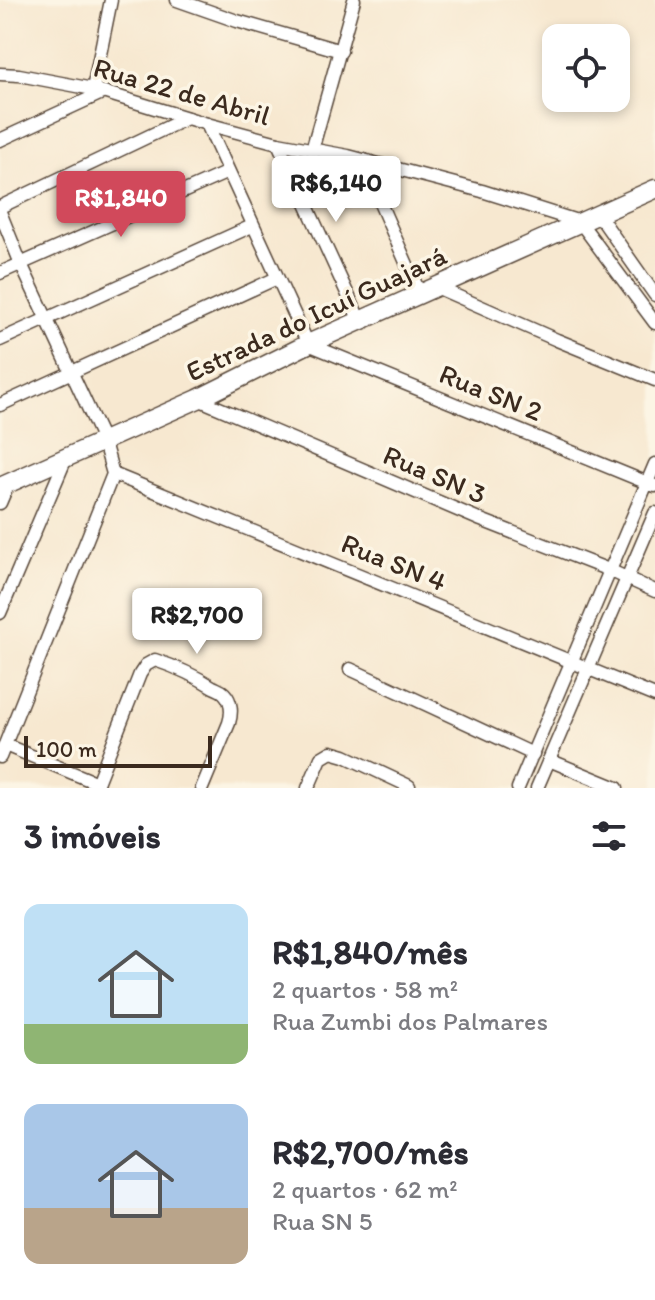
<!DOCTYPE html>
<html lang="pt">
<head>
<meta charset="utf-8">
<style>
	:root { --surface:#fff; --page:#f7f7f7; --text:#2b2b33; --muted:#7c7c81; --accent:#d1495b }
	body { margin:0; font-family:Itim,sans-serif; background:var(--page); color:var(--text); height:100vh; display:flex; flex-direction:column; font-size:30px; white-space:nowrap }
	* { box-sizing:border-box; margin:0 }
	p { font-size:26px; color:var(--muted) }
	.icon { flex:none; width:44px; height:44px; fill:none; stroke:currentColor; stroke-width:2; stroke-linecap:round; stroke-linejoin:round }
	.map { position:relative; height:788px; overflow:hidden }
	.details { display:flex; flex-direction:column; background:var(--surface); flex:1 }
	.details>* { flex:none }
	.tools { position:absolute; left:542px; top:24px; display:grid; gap:16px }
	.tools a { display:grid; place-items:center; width:88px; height:88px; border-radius:16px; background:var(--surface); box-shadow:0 4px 12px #0003; font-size:40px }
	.scale { position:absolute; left:24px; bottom:20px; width:188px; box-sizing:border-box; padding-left:8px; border:4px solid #3b2a1e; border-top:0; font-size:22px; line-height:28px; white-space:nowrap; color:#3b2a1e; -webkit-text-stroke:6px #fcf5e5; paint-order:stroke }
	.price { position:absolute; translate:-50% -68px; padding:0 18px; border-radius:8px; background:#fff; color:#222; font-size:26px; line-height:52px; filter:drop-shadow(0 2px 4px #0008) }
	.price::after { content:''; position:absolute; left:50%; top:48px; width:24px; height:18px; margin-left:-12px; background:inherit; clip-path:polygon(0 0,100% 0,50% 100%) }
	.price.active { background:var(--accent); color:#fff }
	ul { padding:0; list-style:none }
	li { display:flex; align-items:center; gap:24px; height:200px; padding:0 24px }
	li span { display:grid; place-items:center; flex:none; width:224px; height:160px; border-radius:16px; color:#555 }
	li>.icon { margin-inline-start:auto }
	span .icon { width:96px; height:96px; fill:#fffc; stroke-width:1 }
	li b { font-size:34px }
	h2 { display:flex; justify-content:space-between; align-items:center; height:96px; padding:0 24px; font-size:34px }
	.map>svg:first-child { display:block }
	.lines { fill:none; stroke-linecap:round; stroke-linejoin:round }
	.street-casing { stroke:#574639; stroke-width:15 }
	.secondary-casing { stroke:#574639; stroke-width:21 }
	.street { stroke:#fff; stroke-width:12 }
	.secondary { stroke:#fff; stroke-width:18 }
	.labels { text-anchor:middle; stroke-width:7; stroke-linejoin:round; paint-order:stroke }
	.street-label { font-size:28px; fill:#3b2a1e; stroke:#fcf5e5 }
</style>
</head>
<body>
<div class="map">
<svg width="655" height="788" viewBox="0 0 655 788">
	<rect width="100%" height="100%" fill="#fcf5e5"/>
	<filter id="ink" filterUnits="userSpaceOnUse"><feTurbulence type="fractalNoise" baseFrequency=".0125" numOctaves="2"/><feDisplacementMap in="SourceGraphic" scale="16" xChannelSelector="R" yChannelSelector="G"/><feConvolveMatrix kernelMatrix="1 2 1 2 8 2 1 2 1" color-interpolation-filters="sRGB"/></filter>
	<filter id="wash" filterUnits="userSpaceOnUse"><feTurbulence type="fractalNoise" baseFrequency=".006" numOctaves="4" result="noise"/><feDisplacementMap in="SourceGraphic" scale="32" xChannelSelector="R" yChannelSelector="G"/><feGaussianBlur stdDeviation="1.8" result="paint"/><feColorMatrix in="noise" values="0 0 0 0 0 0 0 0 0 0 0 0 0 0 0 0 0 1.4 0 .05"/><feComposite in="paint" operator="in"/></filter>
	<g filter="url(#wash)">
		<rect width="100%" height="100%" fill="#f7e8d0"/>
	</g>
	<g filter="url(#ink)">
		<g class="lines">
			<g class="street-casing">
				<g id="street">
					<polyline points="177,0 237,21 341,51"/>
					<polyline points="0,74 19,75 93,89 207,124 278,143 348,156 482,191 580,222 655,323"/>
					<polyline points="93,89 111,0"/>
					<polyline points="207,124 308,344 655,486"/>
					<polyline points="0,140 104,92"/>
					<polyline points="278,143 360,321"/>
					<polyline points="312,150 354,0"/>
					<polyline points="361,160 420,294"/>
					<polyline points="0,207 187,118"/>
					<polyline points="0,212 21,264 104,442 113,474 0,757"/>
					<polyline points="598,214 655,295"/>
					<polyline points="0,273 228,172"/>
					<polyline points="436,287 557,340 655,380"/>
					<polyline points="0,340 252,226"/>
					<polyline points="198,399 481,520 609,570 655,591"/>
					<polyline points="0,405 277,278"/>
					<polyline points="113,474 655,696"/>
					<polyline points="0,503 9,482"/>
					<polyline points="0,613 66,458"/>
					<polyline points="350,669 533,754"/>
					<polyline points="5,745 97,783"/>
					<polyline points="549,760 617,788"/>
					<path d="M95,788l45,-114 6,-9 9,-5c21,7 39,15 58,27 4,2 8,3 11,6 8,8 8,20 5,30l-27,65"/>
					<polyline points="308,788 321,758 331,752 345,756 409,786 408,788"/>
					<polyline points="518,788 655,464"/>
					<polyline points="537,788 655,513"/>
				</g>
			</g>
			<g class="secondary-casing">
				<polyline id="secondary" points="0,487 198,399 308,344 655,189"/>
			</g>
			<use href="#street" class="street"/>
			<use href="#secondary" class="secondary"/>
		</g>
	</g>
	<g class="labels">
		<g class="street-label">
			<text transform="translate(182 91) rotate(16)" y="10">Rua 22 de Abril</text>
			<text transform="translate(316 313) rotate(-25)" y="10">Estrada do Icuí Guajará</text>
			<text transform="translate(491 392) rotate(22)" y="10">Rua SN 2</text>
			<text transform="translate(435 474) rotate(23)" y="10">Rua SN 3</text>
			<text transform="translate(394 562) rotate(22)" y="10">Rua SN 4</text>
		</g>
	</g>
</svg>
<div class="tools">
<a><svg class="icon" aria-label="locate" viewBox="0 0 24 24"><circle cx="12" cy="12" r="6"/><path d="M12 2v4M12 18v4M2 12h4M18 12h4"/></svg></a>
</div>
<div class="scale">100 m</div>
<b class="price" style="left:336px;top:224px">R$6,140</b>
<b class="price active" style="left:121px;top:239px">R$1,840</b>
<b class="price" style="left:197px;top:656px">R$2,700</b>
</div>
<section class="details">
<h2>3 imóveis<svg class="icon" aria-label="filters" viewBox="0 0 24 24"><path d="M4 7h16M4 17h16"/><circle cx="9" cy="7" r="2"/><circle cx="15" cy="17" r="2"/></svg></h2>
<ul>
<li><span style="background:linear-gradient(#bfe0f5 75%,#8fb573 0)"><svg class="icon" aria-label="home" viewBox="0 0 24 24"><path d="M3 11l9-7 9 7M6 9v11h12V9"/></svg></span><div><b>R$1,840/mês</b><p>2 quartos · 58 m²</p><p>Rua Zumbi dos Palmares</p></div></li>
<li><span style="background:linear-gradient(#a9c7e8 65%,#b9a48a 0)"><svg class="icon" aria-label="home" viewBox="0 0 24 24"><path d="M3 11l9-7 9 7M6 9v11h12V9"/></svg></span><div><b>R$2,700/mês</b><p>2 quartos · 62 m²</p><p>Rua SN 5</p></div></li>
</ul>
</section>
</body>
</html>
